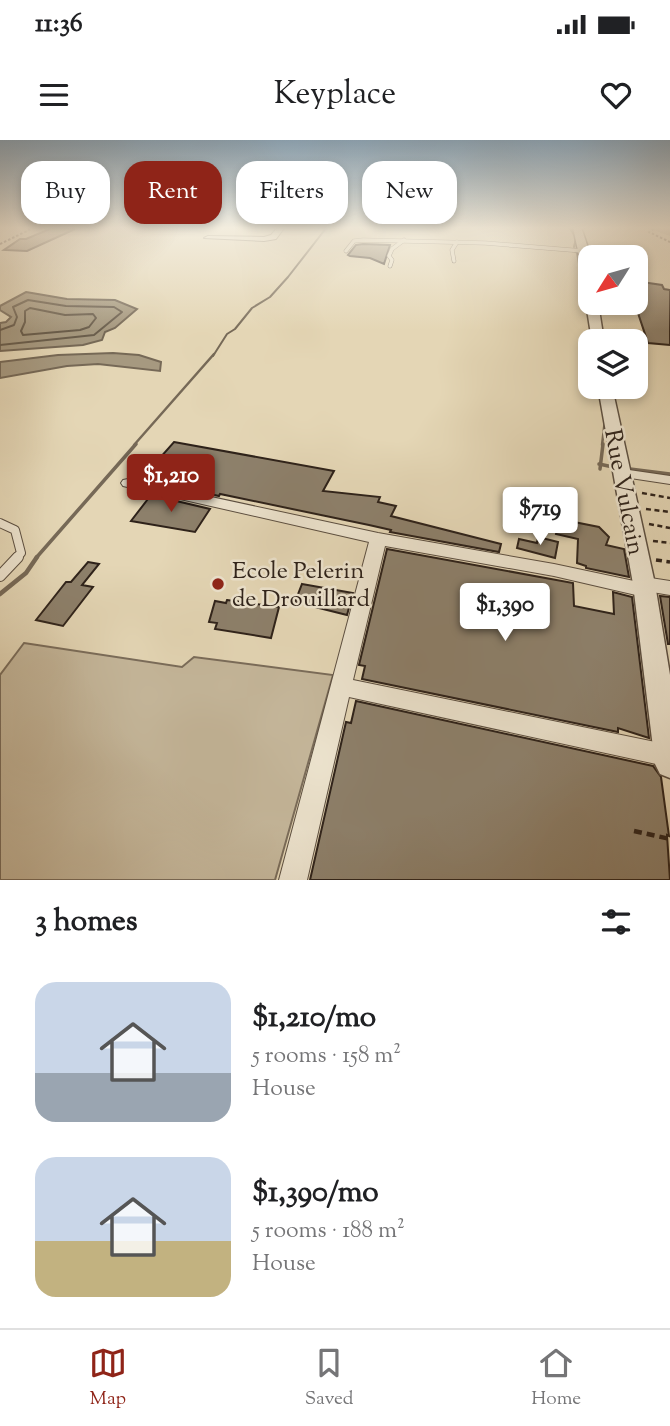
<!DOCTYPE html>
<html lang="en">
<head>
<meta charset="utf-8">
<style>
	:root { --surface:#fff; --page:#f2f2f2; --text:#202124; --muted:#757577; --line:#e0e0e0; --accent:#8f2418 }
	body { margin:0; font-family:"Sorts Mill Goudy",serif; background:var(--page); color:var(--text); height:100vh; display:flex; flex-direction:column; font-size:26px; white-space:nowrap }
	* { box-sizing:border-box; margin:0 }
	p { font-size:23px; color:var(--muted) }
	.icon { flex:none; width:38px; height:38px; fill:none; stroke:currentColor; stroke-width:2; stroke-linecap:round; stroke-linejoin:round }
	.map { position:relative; height:740px; overflow:hidden }
	.sheet { display:flex; flex-direction:column; background:var(--surface); flex:1 }
	.sheet>* { flex:none }
	.hud { position:absolute; left:21px; top:21px; width:628px; height:63px; display:flex; gap:14px }
	.needle { width:46px; rotate:233deg }
	.fabs { position:absolute; left:578px; top:105px; display:grid; gap:14px }
	.fabs a { display:grid; place-items:center; width:70px; height:70px; border-radius:14px; background:var(--surface); box-shadow:0 4px 10px #0003; font-size:35px }
	.price { position:absolute; translate:-50% -60px; padding:0 16px; border-radius:7px; background:#fff; color:#222; font-size:23px; line-height:46px; filter:drop-shadow(0 2px 4px #0008) }
	.price::after { content:''; position:absolute; left:50%; top:42px; width:21px; height:16px; margin-left:-10px; background:inherit; clip-path:polygon(0 0,100% 0,50% 100%) }
	.price.active { background:var(--accent); color:#fff }
	ul { padding:0; list-style:none }
	li { display:flex; align-items:center; gap:21px; height:175px; padding:0 35px }
	li span { display:grid; place-items:center; flex:none; width:196px; height:140px; border-radius:21px; color:#555 }
	li>.icon { margin-inline-start:auto }
	span .icon { width:84px; height:84px; fill:#fffc; stroke-width:1 }
	li b { font-size:30px }
	h2 { display:flex; justify-content:space-between; align-items:center; height:84px; padding:0 35px; font-size:30px }
	.chip { padding:0 24px; border-radius:21px; background:var(--surface); box-shadow:0 4px 10px #0003; font-size:24px; line-height:63px }
	.chip.active { background:var(--accent); color:#fff }
	.status { display:flex; justify-content:space-between; align-items:center; height:49px; padding:0 35px; background:var(--surface); direction:ltr }
	.status svg { height:19px; fill:currentColor }
	header { display:flex; justify-content:space-between; align-items:center; height:91px; padding:0 35px; background:var(--surface); font-size:32px; font-weight:600 }
	.menu { display:flex; justify-content:space-around; align-items:center; height:98px; border-top:2px solid var(--line); background:var(--surface); font-size:19px; color:var(--muted) }
	.menu a { display:grid; justify-items:center; gap:4px }
	.menu .active { color:var(--accent) }
	.map>svg:first-child { display:block }
	.green { fill:#c5b79b; stroke:#7a6c5a; stroke-width:2 }
	.water { fill:#a69980; stroke:#766957; stroke-width:2 }
	.lines { fill:none; stroke-linecap:round; stroke-linejoin:round }
	.shore { stroke:#6a5e4d; stroke-width:2 }
	.stream-far3 { stroke:#766957; stroke-width:2 }
	.stream-far2 { stroke:#766957; stroke-width:2.5 }
	.stream-far1 { stroke:#766957; stroke-width:3.5 }
	.stream { stroke:#766957; stroke-width:4.5 }
	.river { fill:#a69980; fill-rule:evenodd }
	.building { fill:#8d806b; stroke:#2e221a; stroke-width:2 }
	.service-far2-casing { stroke:#5c4f41; stroke-width:4.5 }
	.service-far1-casing { stroke:#5c4f41; stroke-width:10 }
	.service-casing { stroke:#5c4f41; stroke-width:12 }
	.minor-casing { stroke:#5c4f41; stroke-width:2 }
	.tertiary-casing { stroke:#5c4f41; stroke-width:3 }
	.path-far3 { stroke:#2e221a; stroke-width:2; stroke-dasharray:2.5 2; stroke-linecap:butt }
	.path-far2 { stroke:#2e221a; stroke-width:2.5; stroke-dasharray:5 3.5; stroke-linecap:butt }
	.path-far1 { stroke:#2e221a; stroke-width:3.5; stroke-dasharray:6 4.5; stroke-linecap:butt }
	.path { stroke:#2e221a; stroke-width:4.5; stroke-dasharray:8 5; stroke-linecap:butt }
	.service-far2 { stroke:#ede4cf; stroke-width:3.5 }
	.service-far1 { stroke:#ede4cf; stroke-width:8 }
	.service { stroke:#ede4cf; stroke-width:10 }
	.minor { fill:#ede4cf; fill-rule:evenodd }
	.tertiary { fill:#ede4cf; fill-rule:evenodd }
	.poi-dot { fill:#8f2418; stroke:#ede4cf; stroke-width:2.5 }
	.labels { text-anchor:middle; stroke-width:5; stroke-linejoin:round; paint-order:stroke }
	.street-label { font-size:24px; fill:#2e221a; stroke:#ede4cf }
	.poi-label { font-size:24px; fill:#2e221a; stroke:#ede4cf; text-anchor:start }
</style>
</head>
<body>
<div class="status"><b>11:36</b><svg viewBox="0 0 49 12"><path d="M0 12V9h3v3zM5 12V6h3v6zM10 12V3h3v9zM15 12V0h3v12zM26 1h20v11H26zM47 4h2v5h-2z"/></svg></div>
<header><svg class="icon" aria-label="menu" viewBox="0 0 24 24"><path d="M4 6h16M4 12h16M4 18h16"/></svg>Keyplace<svg class="icon" aria-label="heart" viewBox="0 0 24 24"><path d="M12 20l-8-8c-3-5 5-10 8-4 3-6 11-1 8 4z"/></svg></header>
<div class="map">
<svg width="670" height="740" viewBox="0 0 670 740">
	<rect width="100%" height="100%" fill="#e4d6b5"/>
	<filter id="stains"><feTurbulence type="fractalNoise" baseFrequency=".00286" numOctaves="4"/><feColorMatrix values="0 0 0 0 .2 0 0 0 0 .09 0 0 0 0 .02 0 0 0 .5 -.17"/></filter>
	<radialGradient id="worn" r=".72"><stop offset=".6" stop-color="#630" stop-opacity="0"/><stop offset="1" stop-color="#630" stop-opacity=".3"/></radialGradient>
	<polygon class="green" points="24,503 182,527 194,517 333,535 275,740 0,740 0,535"/>
	<g class="water">
		<polygon points="26,152 67,159 115,160 137,169 115,188 105,192 102,200 83,205 0,211 0,183 6,182 11,177 0,170 0,166"/>
		<polygon points="113,213 139,215 161,222 160,231 98,224 67,226 0,238 0,222 58,215"/>
	</g>
	<g class="lines">
		<g class="shore">
			<polygon points="30,168 65,175 93,174 96,178 89,187 80,190 23,195 21,191 25,182 25,171"/>
			<polyline points="0,190 14,185 17,177 13,167 28,160 66,166 114,167 122,172 94,195 0,205"/>
		</g>
		<g class="stream-far3">
			<polyline points="569,87 576,98 574,107"/>
			<polyline points="573,110 577,113 587,165"/>
			<polyline points="213,216 227,194 235,189 252,168 270,157 288,137 327,87"/>
		</g>
		<g class="stream-far2">
			<polyline points="134,305 214,214"/>
			<polyline points="602,305 605,280"/>
		</g>
		<g class="stream-far1">
			<polyline points="599,324 613,327"/>
			<polyline points="600,329 603,304"/>
			<polyline points="630,329 670,334"/>
			<polyline points="36,418 136,304"/>
		</g>
		<polyline class="stream" points="0,454 26,433 37,417"/>
		<polygon class="river" points="648,87 670,90 670,96 650,89"/>
	</g>
	<g class="building">
		<polygon points="52,88 75,89 27,111 4,110 20,99 26,99"/>
		<polygon points="356,105 363,104 390,105 384,124 370,118 350,116 348,115"/>
		<polygon points="635,141 662,145 664,149 670,150 670,205 648,203 635,164"/>
		<polygon points="174,302 334,331 323,351 380,357 378,362 396,366 391,376 501,404 499,412 390,392 391,390 369,385 220,354 219,356 161,343 163,340 143,337"/>
		<polygon points="151,355 210,369 195,392 131,381"/>
		<polygon points="559,379 599,387 609,397 606,405 624,409 629,437 586,428 586,426 577,423 578,399 556,394"/>
		<polygon points="538,397 558,402 555,418 517,408 519,399 537,403"/>
		<polygon points="387,409 573,443 574,466 614,474 613,452 632,457 649,598 618,588 618,592 362,539 365,526 359,525"/>
		<polygon points="88,422 99,424 82,445 93,447 63,486 36,480 66,442 71,442"/>
		<polygon points="302,444 353,453 347,475 295,462"/>
		<polygon points="660,456 670,457 670,504 668,504"/>
		<polygon points="227,460 279,467 271,498 215,489 217,483 209,482 215,461 226,463"/>
		<polygon points="356,561 653,626 661,637 669,696 667,695 670,740 310,740 346,582 351,583"/>
	</g>
	<g class="lines">
		<g class="service-far2-casing">
			<g id="service-far2">
				<polyline points="346,111 354,101 363,100 485,103 583,111"/>
				<polyline points="454,121 452,110 457,102"/>
				<polyline points="390,126 392,120 389,116 392,109 404,100"/>
			</g>
		</g>
		<g class="service-far1-casing">
			<polyline id="service-far1" points="0,383 15,390 21,413 16,418"/>
		</g>
		<g class="service-casing">
			<polyline id="service" points="0,436 18,417"/>
		</g>
		<g class="minor-casing">
			<g id="minor">
				<polygon points="278,87 285,87 276,99 264,101 204,98 208,96 264,97 271,95"/>
				<polygon points="622,329 670,336 670,344 617,336 615,333"/>
				<polygon points="128,339 378,393 554,424 634,441 644,437 670,441 670,455 646,451 636,455 554,436 385,406 353,540 670,605 670,627 349,557 307,740 279,740 369,402 123,346 121,343 123,340"/>
			</g>
		</g>
		<g class="tertiary-casing">
			<g id="tertiary">
				<polygon points="573,87 581,87 591,117 590,147 585,144"/>
				<polygon points="590,160 590,163 598,163 604,201 592,201 586,163"/>
				<polygon points="598,247 612,247 655,444 670,535 670,638 660,634 655,624 633,444"/>
			</g>
		</g>
		<g class="path-far3">
			<polyline points="654,89 649,92 670,102"/>
			<polyline points="0,104 35,87"/>
		</g>
		<g class="path-far2">
			<polyline points="642,353 670,358"/>
			<polyline points="646,369 670,372"/>
			<polyline points="649,384 670,388"/>
			<polyline points="653,401 670,403"/>
		</g>
		<polyline class="path-far1" points="656,420 670,422"/>
		<polyline class="path" points="634,691 670,699"/>
		<use href="#service-far2" class="service-far2"/>
		<use href="#service-far1" class="service-far1"/>
		<use href="#service" class="service"/>
		<use href="#minor" class="minor"/>
		<use href="#tertiary" class="tertiary"/>
	</g>
	<linearGradient id="sky" x2="0" y2="1"><stop stop-color="#8da9be"/><stop offset="0.46" stop-color="#f3edde"/><stop offset="1" stop-color="#f3edde" stop-opacity="0"/></linearGradient>
	<rect width="670" height="191" fill="url(#sky)"/>
	<circle class="poi-dot" cx="218" cy="444" r="7"/>
	<g class="labels">
		<g class="street-label">
			<text transform="translate(625 352) rotate(79)" y="8">Rue Vulcain</text>
		</g>
		<g class="poi-label">
			<text x="232" y="438">Ecole Pelerin<tspan x="232" dy="28">de Drouillard</tspan></text>
		</g>
	</g>
	<rect width="100%" height="100%" filter="url(#stains)"/>
	<rect width="100%" height="100%" fill="url(#worn)"/>
</svg>
<div class="fabs">
<a><svg class="needle" viewBox="-14 -14 28 28"><path d="M0-13l5 13h-10z" fill="#e53935"/><path d="M0 13l5-13h-10z" fill="#757577"/></svg></a>
<a><svg class="icon" aria-label="layers" viewBox="0 0 24 24"><path d="M12 4l9 5-9 5-9-5zM3 14l9 5 9-5"/></svg></a>
</div>
<b class="price active" style="left:171px;top:374px">$1,210</b>
<b class="price" style="left:540px;top:407px">$719</b>
<b class="price" style="left:505px;top:503px">$1,390</b>
<div class="hud">
<a class="chip">Buy</a>
<a class="chip active">Rent</a>
<a class="chip">Filters</a>
<a class="chip">New</a>
</div>
</div>
<section class="sheet">
<h2>3 homes<svg class="icon" aria-label="filters" viewBox="0 0 24 24"><path d="M4 7h16M4 17h16"/><circle cx="9" cy="7" r="2"/><circle cx="15" cy="17" r="2"/></svg></h2>
<ul>
<li><span style="background:linear-gradient(#c9d6e8 65%,#9aa5b1 0)"><svg class="icon" aria-label="home" viewBox="0 0 24 24"><path d="M3 11l9-7 9 7M6 9v11h12V9"/></svg></span><div><b>$1,210/mo</b><p>5 rooms · 158 m²</p><p>House</p></div></li>
<li><span style="background:linear-gradient(#c9d6e8 60%,#c2b280 0)"><svg class="icon" aria-label="home" viewBox="0 0 24 24"><path d="M3 11l9-7 9 7M6 9v11h12V9"/></svg></span><div><b>$1,390/mo</b><p>5 rooms · 188 m²</p><p>House</p></div></li>
</ul>
</section>
<nav class="menu">
<a class="active"><svg class="icon" aria-label="map" viewBox="0 0 24 24"><path d="M3 6l6-2 6 2 6-2v14l-6 2-6-2-6 2zM9 4v14M15 6v14"/></svg>Map</a>
<a><svg class="icon" aria-label="saved" viewBox="0 0 24 24"><path d="M7 4h10v16l-5-4-5 4z"/></svg>Saved</a>
<a><svg class="icon" aria-label="home" viewBox="0 0 24 24"><path d="M3 11l9-7 9 7M6 9v11h12V9"/></svg>Home</a>
</nav>
</body>
</html>
